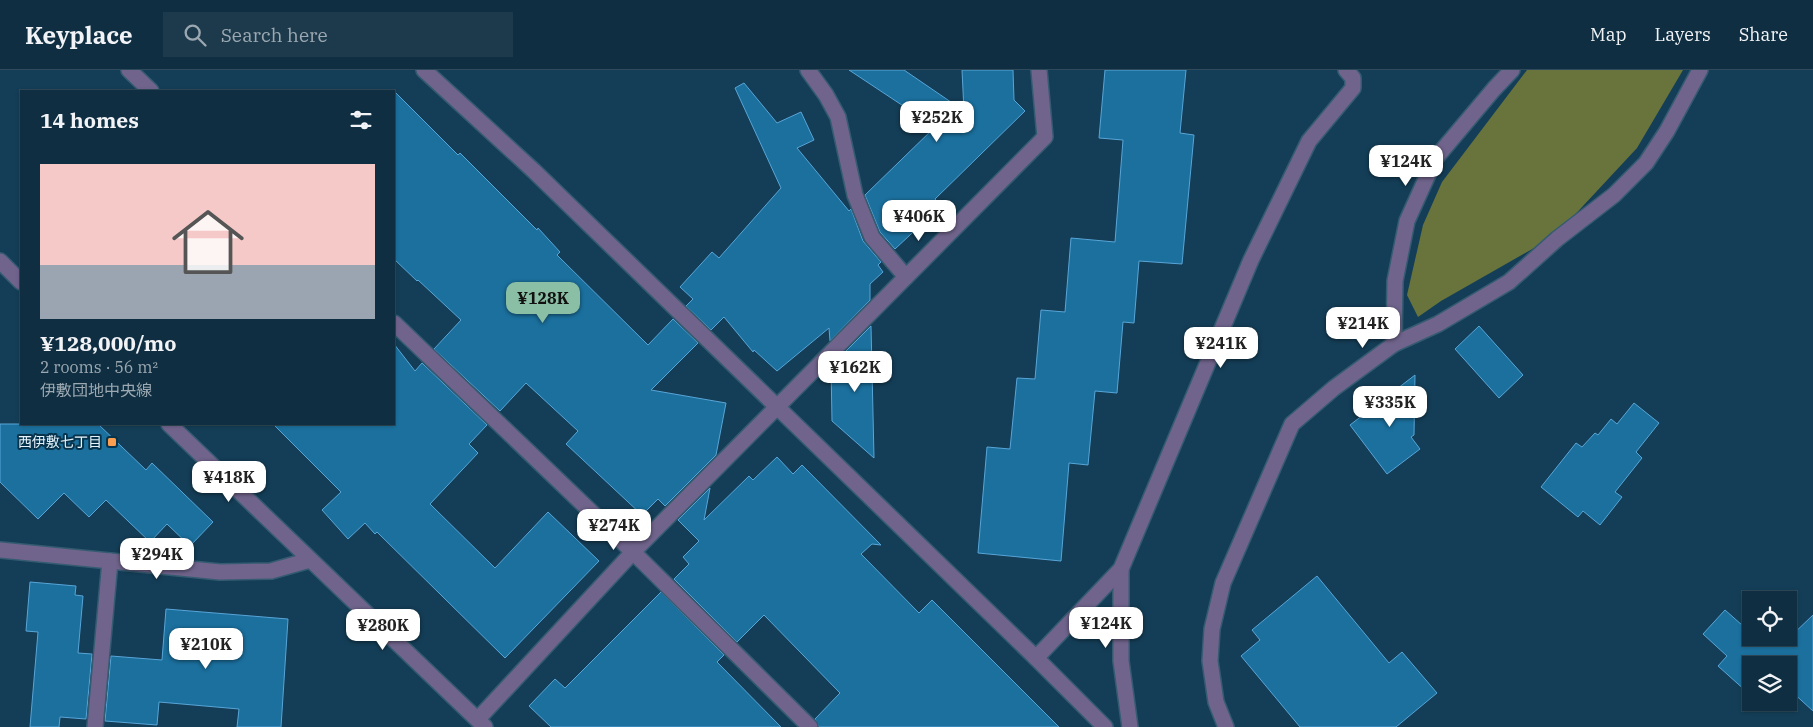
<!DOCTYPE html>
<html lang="en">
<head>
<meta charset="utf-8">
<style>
	:root { --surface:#0f2e41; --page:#1d3a4c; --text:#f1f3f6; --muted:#9ba8b1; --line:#2f4a5a; --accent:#8abfa5 }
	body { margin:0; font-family:"IBM Plex Serif","Noto Sans JP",serif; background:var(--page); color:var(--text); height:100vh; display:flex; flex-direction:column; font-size:19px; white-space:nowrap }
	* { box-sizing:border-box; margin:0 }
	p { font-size:16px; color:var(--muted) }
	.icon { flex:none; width:28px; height:28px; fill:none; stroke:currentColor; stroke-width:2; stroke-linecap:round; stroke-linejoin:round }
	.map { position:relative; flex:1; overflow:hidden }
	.drawer { position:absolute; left:20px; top:20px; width:375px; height:335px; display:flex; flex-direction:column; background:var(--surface); border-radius:0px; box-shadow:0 1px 4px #0004,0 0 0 1px var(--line) }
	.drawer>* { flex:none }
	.fabs { position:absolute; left:1742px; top:521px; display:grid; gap:10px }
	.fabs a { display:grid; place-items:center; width:55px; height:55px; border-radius:0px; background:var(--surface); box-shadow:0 1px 4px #0004,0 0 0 1px var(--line); font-size:25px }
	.price { position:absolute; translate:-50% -42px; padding:0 11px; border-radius:10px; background:#fff; color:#222; font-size:16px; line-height:32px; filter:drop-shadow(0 1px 2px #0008) }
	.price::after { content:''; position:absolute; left:50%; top:30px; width:15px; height:11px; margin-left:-8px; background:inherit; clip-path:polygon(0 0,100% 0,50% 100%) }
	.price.on { background:var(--accent); color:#111 }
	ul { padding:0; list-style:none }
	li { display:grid; align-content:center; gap:10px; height:265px; padding:0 20px }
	li span { display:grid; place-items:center; height:155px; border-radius:0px; color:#555 }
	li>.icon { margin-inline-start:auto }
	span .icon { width:90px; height:90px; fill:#fffc; stroke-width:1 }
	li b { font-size:21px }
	h2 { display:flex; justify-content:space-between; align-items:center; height:60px; padding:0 20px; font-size:21px }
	header { display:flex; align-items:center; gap:30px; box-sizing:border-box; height:70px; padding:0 25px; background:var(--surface); border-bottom:1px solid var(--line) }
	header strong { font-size:24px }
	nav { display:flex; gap:28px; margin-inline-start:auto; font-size:18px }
	.search { width:350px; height:45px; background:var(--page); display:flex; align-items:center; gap:12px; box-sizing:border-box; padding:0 18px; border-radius:0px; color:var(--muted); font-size:19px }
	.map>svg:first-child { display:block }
	.forest { fill:#68743c }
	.building { fill:#1b709e; stroke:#58a5d7 }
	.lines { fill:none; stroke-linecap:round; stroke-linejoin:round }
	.minor-casing { stroke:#355b71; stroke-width:18 }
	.minor { stroke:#70648c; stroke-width:15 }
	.poi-dot { fill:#fb9e50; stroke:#07344c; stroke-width:2 }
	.labels { text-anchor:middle; stroke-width:4; stroke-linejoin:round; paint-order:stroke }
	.poi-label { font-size:14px; fill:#e3f2fc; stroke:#07344c; text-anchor:end }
</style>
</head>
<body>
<header>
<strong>Keyplace</strong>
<div class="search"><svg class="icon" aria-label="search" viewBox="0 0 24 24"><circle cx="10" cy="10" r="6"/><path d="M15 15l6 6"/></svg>Search here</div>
<nav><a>Map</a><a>Layers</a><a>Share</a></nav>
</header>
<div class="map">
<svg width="1813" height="657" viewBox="0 0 1813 657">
	<rect width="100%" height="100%" fill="#143e57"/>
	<polygon class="forest" points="1527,0 1683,0 1637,78 1555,166 1441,231 1418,247 1407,225 1423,155 1442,112"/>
	<g class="building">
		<polygon points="849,0 904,0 964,41 962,0 1013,0 1014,30 1025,41 935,129 941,136 895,179 880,162 865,125 935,57"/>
		<polygon points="1105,0 1186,0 1180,63 1194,65 1182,194 1139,191 1134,253 1123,252 1117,323 1095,321 1088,395 1069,393 1061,491 978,483 987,377 1010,379 1017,308 1035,309 1041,240 1065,242 1071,168 1115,172 1123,70 1099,68"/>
		<polygon points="744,13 777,53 801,42 814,70 797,78 849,141 851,139 863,171 881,192 878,195 883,202 870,214 870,230 830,271 829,258 777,301 754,280 753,282 724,247 711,260 686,236 693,229 680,217 712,182 719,188 781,118 735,18"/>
		<polygon points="394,21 458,85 460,83 537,160 538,158 560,182 557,185 648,275 673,249 698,273 651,320 726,333 716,385 665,436 658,429 642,445 566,374 578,361 526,313 500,341 434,279 461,250 418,210 417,211 394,189"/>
		<polygon points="871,256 874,388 832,351 831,296"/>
		<polygon points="1479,256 1523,305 1499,328 1455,279"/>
		<polygon points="394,274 415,301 422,293 487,355 469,374 478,383 430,434 495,498 548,442 599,491 505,588 377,462 375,464 365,453 348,469 322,440 341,422 273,354 394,354"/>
		<polygon points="1415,305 1414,365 1411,367 1420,379 1387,404 1350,355"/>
		<polygon points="1634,333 1659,353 1636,382 1642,388 1615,422 1622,427 1600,455 1583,441 1578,447 1541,417 1576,373 1582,377 1595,363 1598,365 1611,349 1617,354"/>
		<polygon points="0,354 98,354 146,400 152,393 213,452 190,476 167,454 150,472 106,430 89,447 64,423 38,449 0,412"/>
		<polygon points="777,387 793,404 802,395 881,475 872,474 861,484 919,543 932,530 1059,657 819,657 815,649 840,623 764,545 737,572 674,509 689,494 683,487 699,471 678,450 710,418 704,450 749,406 753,410"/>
		<polygon points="1317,506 1389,593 1402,582 1437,623 1396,657 1300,657 1241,586 1260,570 1252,560"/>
		<polygon points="30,512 76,516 75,525 83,526 78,583 92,584 86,649 60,647 59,657 30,657 38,562 26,561"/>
		<polygon points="661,522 724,585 717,592 781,657 551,657 529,636 555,609 565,618"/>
		<polygon points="166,539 288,549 281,657 237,657 239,639 159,632 157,655 105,651 111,586 162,590"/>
		<polygon points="1725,540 1751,563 1751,568 1789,568 1813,545 1813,641 1790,620 1789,622 1789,595 1751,595 1751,619 1747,622 1718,596 1727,586 1703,564"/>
	</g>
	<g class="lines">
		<g class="minor-casing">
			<g id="minor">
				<polyline points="129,0 151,21"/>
				<polyline points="424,0 534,101 1036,588 1105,657"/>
				<polyline points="808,0 826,25 838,47 855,125 872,167 906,207"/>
				<polyline points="0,191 21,212"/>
				<polyline points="394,253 633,482 810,657"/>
				<polyline points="1394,274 1395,211 1407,151 1435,89 1494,19 1512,0"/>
				<polyline points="169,354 485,657"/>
				<polyline points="0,480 220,502 271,501 310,490"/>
				<polyline points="1121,499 1121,591 1130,657"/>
				<polyline points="1036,588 1121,499 1251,190 1309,71 1353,18 1353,8 1346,0"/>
				<polyline points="478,649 633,482 1045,67 1039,0"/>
				<polyline points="95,657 110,491"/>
				<polyline points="1226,657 1216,632 1210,591 1212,559 1223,513 1292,354 1334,318 1394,274 1438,254 1509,212 1557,169 1614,125 1646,93 1667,61 1700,0"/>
			</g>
		</g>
		<use href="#minor" class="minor"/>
	</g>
	<rect class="poi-dot" x="107" y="367" width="10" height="10" rx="2.5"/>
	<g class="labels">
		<g class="poi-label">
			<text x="102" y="377">西伊敷七丁目</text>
		</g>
	</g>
</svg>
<div class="fabs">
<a><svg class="icon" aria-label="locate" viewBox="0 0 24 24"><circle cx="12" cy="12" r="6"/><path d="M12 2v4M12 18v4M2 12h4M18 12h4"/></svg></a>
<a><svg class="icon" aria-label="layers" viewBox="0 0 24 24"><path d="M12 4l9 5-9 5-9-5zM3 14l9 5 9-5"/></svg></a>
</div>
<b class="price" style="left:937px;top:73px">¥252K</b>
<b class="price" style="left:1406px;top:117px">¥124K</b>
<b class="price" style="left:919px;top:172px">¥406K</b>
<b class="price on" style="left:543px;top:254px">¥128K</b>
<b class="price" style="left:1363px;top:279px">¥214K</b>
<b class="price" style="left:1221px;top:299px">¥241K</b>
<b class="price" style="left:855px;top:323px">¥162K</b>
<b class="price" style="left:1390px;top:358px">¥335K</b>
<b class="price" style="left:229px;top:433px">¥418K</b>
<b class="price" style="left:614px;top:481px">¥274K</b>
<b class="price" style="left:157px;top:510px">¥294K</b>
<b class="price" style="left:1106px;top:579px">¥124K</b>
<b class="price" style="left:383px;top:581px">¥280K</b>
<b class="price" style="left:206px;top:600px">¥210K</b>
<section class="drawer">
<h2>14 homes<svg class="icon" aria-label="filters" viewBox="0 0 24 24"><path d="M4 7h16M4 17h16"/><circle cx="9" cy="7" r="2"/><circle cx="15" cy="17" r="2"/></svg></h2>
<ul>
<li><span style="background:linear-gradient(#f6c9c9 65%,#9aa5b1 0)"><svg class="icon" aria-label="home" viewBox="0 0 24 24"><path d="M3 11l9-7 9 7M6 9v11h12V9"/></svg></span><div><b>¥128,000/mo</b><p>2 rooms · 56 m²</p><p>伊敷団地中央線</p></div></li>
</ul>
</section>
</div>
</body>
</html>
